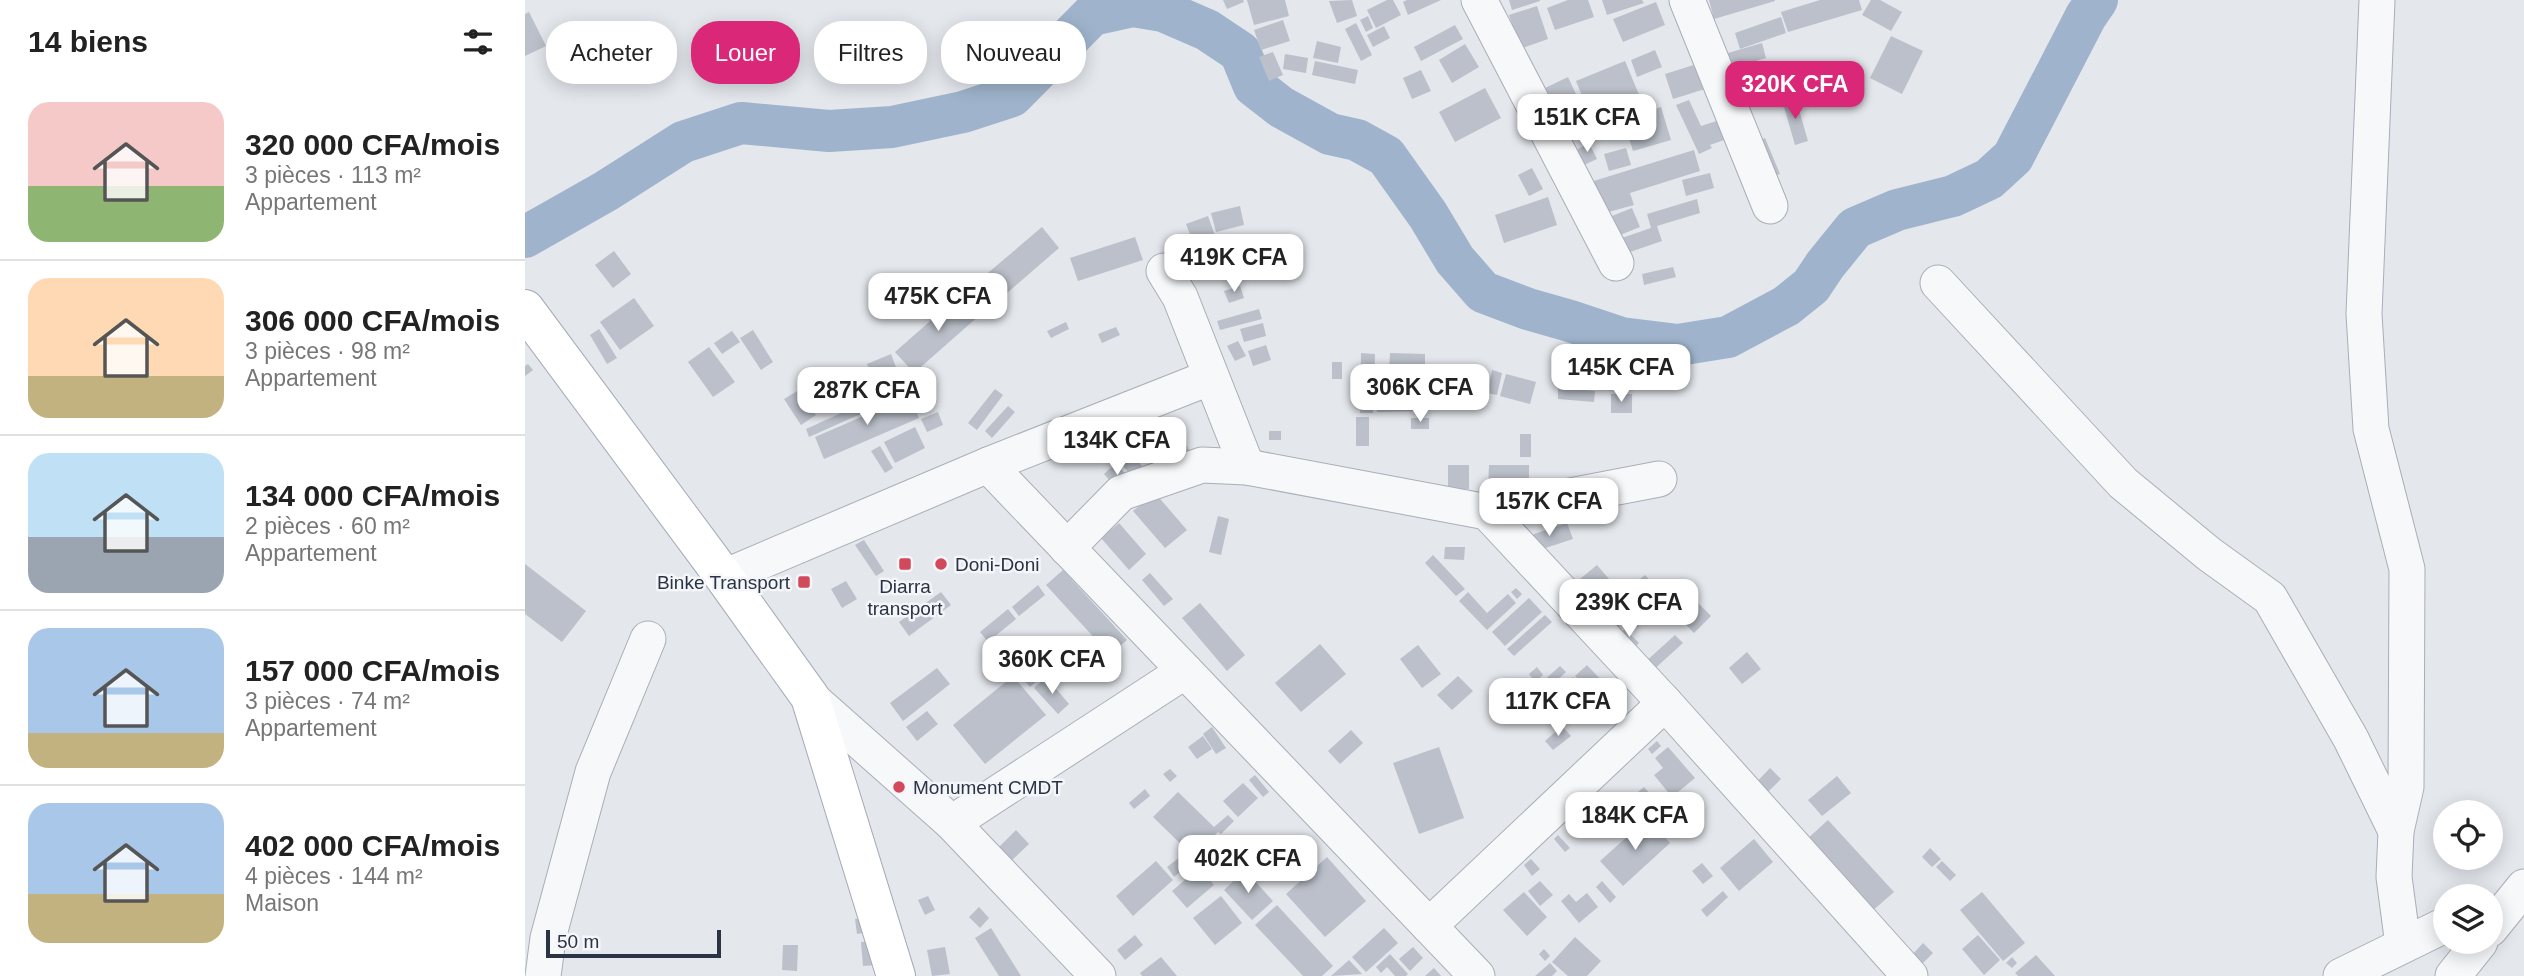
<!DOCTYPE html>
<html lang="fr">
<head>
<meta charset="utf-8">
<style>
	:root { --surface:#fff; --page:#f2f2f2; --text:#222; --muted:#767676; --line:#e0e0e0; --accent:#db2777 }
	body { margin:0; font-family:Arial,sans-serif; background:var(--page); color:var(--text); height:100vh; display:flex; flex-direction:column; font-size:26px; white-space:nowrap }
	* { box-sizing:border-box; margin:0 }
	p { font-size:23px; color:var(--muted) }
	.icon { flex:none; width:38px; height:38px; fill:none; stroke:currentColor; stroke-width:2; stroke-linecap:round; stroke-linejoin:round }
	.map { position:relative; flex:1; overflow:hidden }
	.side { display:flex; flex-direction:column; background:var(--surface); width:525px }
	.side>* { flex:none }
	.banner { position:absolute; left:21px; top:21px; width:665px; height:63px; display:flex; gap:14px }
	.tools { position:absolute; left:1908px; top:800px; display:grid; gap:14px }
	.tools a { display:grid; place-items:center; width:70px; height:70px; border-radius:50%; background:var(--surface); box-shadow:0 4px 18px #0003; font-size:35px }
	.scale { position:absolute; left:21px; bottom:18px; width:175px; box-sizing:border-box; padding-left:7px; border:4px solid #2b3445; border-top:0; font-size:19px; line-height:24px; white-space:nowrap; color:#2b3445; -webkit-text-stroke:5px #f4f6f9; paint-order:stroke }
	.price { position:absolute; translate:-50% -60px; padding:0 16px; border-radius:14px; background:#fff; color:#222; font-size:23px; line-height:46px; filter:drop-shadow(0 2px 4px #0008) }
	.price::after { content:''; position:absolute; left:50%; top:42px; width:21px; height:16px; margin-left:-10px; background:inherit; clip-path:polygon(0 0,100% 0,50% 100%) }
	.price.selected { background:var(--accent); color:#fff }
	ul { padding:0; list-style:none }
	li { display:flex; align-items:center; gap:21px; height:175px; padding:0 28px }
	li+li { border-top:2px solid var(--line) }
	li span { display:grid; place-items:center; flex:none; width:196px; height:140px; border-radius:21px; color:#555 }
	li>.icon { margin-inline-start:auto }
	span .icon { width:84px; height:84px; fill:#fffc; stroke-width:1 }
	li b { font-size:30px }
	h2 { display:flex; justify-content:space-between; align-items:center; height:84px; padding:0 28px; font-size:30px }
	.chip { padding:0 24px; border-radius:28px; background:var(--surface); box-shadow:0 4px 18px #0003; font-size:24px; line-height:63px }
	.chip.selected { background:var(--accent); color:#fff }
	main { display:flex; flex:1; min-height:0 }
	.map>svg:first-child { display:block }
	.lines { fill:none; stroke-linecap:round; stroke-linejoin:round }
	.river { stroke:#9fb4cc; stroke-width:42 }
	.building { fill:#bbc0ca }
	.minor-casing { stroke:#a9aeb7; stroke-width:37 }
	.major-casing { stroke:#a3abb8; stroke-width:40 }
	.minor { stroke:#f7f8fa; stroke-width:35 }
	.major { stroke:#fff; stroke-width:38 }
	.poi-dot { fill:#d1495b; stroke:#f4f6f9; stroke-width:2.5 }
	.labels { text-anchor:middle; stroke-width:5; stroke-linejoin:round; paint-order:stroke }
	.poi-label { font-size:19px; fill:#2b3445; stroke:#f4f6f9; text-anchor:start }
</style>
</head>
<body>
<main>
<section class="side">
<h2>14 biens<svg class="icon" aria-label="filters" viewBox="0 0 24 24"><path d="M4 7h16M4 17h16"/><circle cx="9" cy="7" r="2"/><circle cx="15" cy="17" r="2"/></svg></h2>
<ul>
<li><span style="background:linear-gradient(#f6c9c9 60%,#8fb573 0)"><svg class="icon" aria-label="home" viewBox="0 0 24 24"><path d="M3 11l9-7 9 7M6 9v11h12V9"/></svg></span><div><b>320 000 CFA/mois</b><p>3 pièces · 113 m²</p><p>Appartement</p></div></li>
<li><span style="background:linear-gradient(#ffd9b3 70%,#c2b280 0)"><svg class="icon" aria-label="home" viewBox="0 0 24 24"><path d="M3 11l9-7 9 7M6 9v11h12V9"/></svg></span><div><b>306 000 CFA/mois</b><p>3 pièces · 98 m²</p><p>Appartement</p></div></li>
<li><span style="background:linear-gradient(#bfe0f5 60%,#9aa5b1 0)"><svg class="icon" aria-label="home" viewBox="0 0 24 24"><path d="M3 11l9-7 9 7M6 9v11h12V9"/></svg></span><div><b>134 000 CFA/mois</b><p>2 pièces · 60 m²</p><p>Appartement</p></div></li>
<li><span style="background:linear-gradient(#a9c7e8 75%,#c2b280 0)"><svg class="icon" aria-label="home" viewBox="0 0 24 24"><path d="M3 11l9-7 9 7M6 9v11h12V9"/></svg></span><div><b>157 000 CFA/mois</b><p>3 pièces · 74 m²</p><p>Appartement</p></div></li>
<li><span style="background:linear-gradient(#a9c7e8 65%,#c2b280 0)"><svg class="icon" aria-label="home" viewBox="0 0 24 24"><path d="M3 11l9-7 9 7M6 9v11h12V9"/></svg></span><div><b>402 000 CFA/mois</b><p>4 pièces · 144 m²</p><p>Maison</p></div></li>
</ul>
</section>
<div class="map">
<svg width="1999" height="976" viewBox="0 0 1999 976">
	<rect width="100%" height="100%" fill="#e4e7ec"/>
	<g class="lines">
		<polyline class="river" points="0,237 81,191 158,142 216,123 304,131 367,127 438,112 487,96 567,15 608,6 638,11 682,30 715,52 729,86 756,107 805,134 832,140 861,156 903,215 930,260 958,292 1003,309 1045,321 1096,338 1153,345 1203,337 1261,306 1286,286 1300,265 1330,228 1372,210 1428,196 1464,179 1488,157 1561,16 1572,0"/>
	</g>
	<g class="building">
		<polygon points="698,0 718,0 719,2 702,9"/>
		<polygon points="722,0 760,0 764,16 729,25"/>
		<polygon points="827,0 832,16 812,23 804,1"/>
		<polygon points="862,0 868,0 876,15 851,28 842,10"/>
		<polygon points="882,0 916,0 883,15 878,2"/>
		<polygon points="984,0 1015,0 1015,1 987,10"/>
		<polygon points="1043,0 1063,0 1069,17 1030,30 1022,8"/>
		<polygon points="1077,0 1117,0 1119,3 1082,15"/>
		<polygon points="1184,0 1250,0 1250,1 1189,19"/>
		<polygon points="1295,0 1334,0 1337,10 1263,32 1256,12"/>
		<polygon points="1346,0 1355,0 1377,12 1366,31 1337,15"/>
		<polygon points="1131,2 1140,25 1098,42 1088,19"/>
		<polygon points="1012,6 1023,39 995,49 984,15"/>
		<polygon points="4,12 21,46 0,56 0,14"/>
		<polygon points="843,16 848,28 841,32 835,20"/>
		<polygon points="1256,17 1261,33 1215,49 1210,33"/>
		<polygon points="758,20 765,41 736,50 729,30"/>
		<polygon points="831,23 847,55 836,61 820,29"/>
		<polygon points="930,25 938,39 896,61 889,47"/>
		<polygon points="67,26 81,27 80,41 66,41"/>
		<polygon points="859,26 865,38 848,47 842,35"/>
		<polygon points="93,34 106,35 105,44 93,43"/>
		<polygon points="1366,36 1398,51 1377,94 1345,78"/>
		<polygon points="792,41 816,47 813,63 788,58"/>
		<polygon points="1237,43 1241,58 1207,68 1203,53"/>
		<polygon points="940,44 954,67 927,83 914,60"/>
		<polygon points="1130,50 1137,67 1112,77 1106,60"/>
		<polygon points="86,52 87,61 71,62 71,53"/>
		<polygon points="748,52 758,75 744,81 734,57"/>
		<polygon points="760,54 783,58 781,73 758,69"/>
		<polygon points="790,61 833,70 830,84 787,75"/>
		<polygon points="1100,61 1117,102 1068,123 1051,81"/>
		<polygon points="1172,64 1180,89 1148,99 1140,74"/>
		<polygon points="896,70 906,91 887,99 878,78"/>
		<polygon points="1298,72 1326,73 1325,95 1297,94"/>
		<polygon points="1043,77 1067,129 1042,141 1018,89"/>
		<polygon points="1262,84 1263,96 1240,97 1240,86"/>
		<polygon points="1235,86 1237,98 1214,102 1212,91"/>
		<polygon points="960,88 976,118 930,142 914,112"/>
		<polygon points="1270,96 1283,141 1270,145 1257,100"/>
		<polygon points="1164,100 1176,126 1195,120 1202,139 1185,145 1187,148 1174,154 1151,105"/>
		<polygon points="1136,107 1146,140 1108,151 1098,118"/>
		<polygon points="1240,138 1255,174 1243,178 1228,143"/>
		<polygon points="1064,143 1072,159 1059,165 1051,150"/>
		<polygon points="1101,148 1106,165 1084,171 1079,154"/>
		<polygon points="1169,150 1175,171 1105,193 1109,205 1080,213 1059,184"/>
		<polygon points="1007,168 1018,189 1004,196 993,175"/>
		<polygon points="1185,173 1189,188 1161,196 1157,180"/>
		<polygon points="1023,197 1032,225 979,243 970,215"/>
		<polygon points="1172,199 1175,213 1132,226 1137,241 1099,254 1094,239 1126,228 1122,214"/>
		<polygon points="715,206 719,225 691,232 686,213"/>
		<polygon points="1107,208 1115,227 1090,237 1082,218"/>
		<polygon points="683,216 694,247 673,255 661,224"/>
		<polygon points="517,227 534,248 468,305 450,284"/>
		<polygon points="610,237 618,260 553,281 545,258"/>
		<polygon points="728,250 736,268 725,273 716,255"/>
		<polygon points="89,251 106,274 88,288 70,265"/>
		<polygon points="710,255 713,267 695,272 691,261"/>
		<polygon points="1148,267 1151,277 1119,285 1117,274"/>
		<polygon points="715,286 719,298 704,303 699,291"/>
		<polygon points="437,293 456,314 389,373 370,352"/>
		<polygon points="109,298 129,326 95,350 75,322"/>
		<polygon points="734,309 737,319 695,330 692,321"/>
		<polygon points="541,322 544,329 526,338 522,331"/>
		<polygon points="738,323 741,336 719,342 715,329"/>
		<polygon points="591,327 595,335 577,343 573,334"/>
		<polygon points="74,329 92,358 82,364 65,335"/>
		<polygon points="228,330 248,362 236,370 215,338"/>
		<polygon points="207,331 215,342 197,354 189,343"/>
		<polygon points="713,341 721,356 710,361 702,346"/>
		<polygon points="741,345 746,360 728,366 723,351"/>
		<polygon points="184,347 210,382 188,397 163,362"/>
		<polygon points="836,353 850,354 848,413 835,413"/>
		<polygon points="865,353 900,354 900,376 864,375"/>
		<polygon points="366,354 375,378 352,387 342,364"/>
		<rect x="807" y="362" width="10" height="17"/>
		<polygon points="3,364 8,370 0,376 0,366"/>
		<polygon points="916,368 954,368 954,396 916,395"/>
		<polygon points="967,370 977,373 972,395 962,393"/>
		<polygon points="981,374 1011,382 1005,404 975,396"/>
		<polygon points="1033,388 1070,391 1069,402 1033,399"/>
		<polygon points="470,389 478,395 452,430 443,423"/>
		<polygon points="274,390 291,415 276,425 259,399"/>
		<polygon points="903,393 903,411 852,412 851,394"/>
		<rect x="1086" y="394" width="21" height="19"/>
		<polygon points="385,396 394,418 299,459 290,437"/>
		<polygon points="345,400 349,408 284,437 281,429"/>
		<polygon points="483,406 490,412 467,438 460,431"/>
		<polygon points="413,412 418,425 402,432 396,419"/>
		<rect x="831" y="417" width="13" height="29"/>
		<rect x="886" y="418" width="18" height="11"/>
		<polygon points="390,427 400,448 370,463 359,442"/>
		<rect x="744" y="431" width="12" height="9"/>
		<rect x="995" y="434" width="11" height="23"/>
		<polygon points="659,440 665,452 647,462 640,450"/>
		<polygon points="627,445 639,460 628,468 617,453"/>
		<polygon points="355,446 368,468 360,473 346,451"/>
		<polygon points="605,453 620,469 609,478 594,462"/>
		<polygon points="591,463 606,481 594,491 579,474"/>
		<rect x="923" y="465" width="21" height="24"/>
		<polygon points="964,465 1004,465 1004,491 963,491"/>
		<polygon points="630,493 662,530 640,548 608,511"/>
		<polygon points="693,516 704,519 696,555 684,552"/>
		<polygon points="594,523 621,554 604,570 576,538"/>
		<polygon points="1042,523 1048,539 1005,553 1000,537"/>
		<polygon points="339,540 359,571 351,576 330,545"/>
		<polygon points="920,547 940,547 939,560 919,559"/>
		<polygon points="908,555 940,589 931,596 900,563"/>
		<polygon points="0,564 61,611 37,642 0,614"/>
		<polygon points="1072,565 1096,593 1067,617 1043,589"/>
		<polygon points="538,570 602,640 585,655 521,585"/>
		<polygon points="625,573 648,599 639,606 617,580"/>
		<polygon points="1120,575 1134,591 1127,597 1136,607 1108,630 1085,604"/>
		<polygon points="321,581 332,599 317,608 306,589"/>
		<polygon points="513,585 520,595 494,616 487,607"/>
		<polygon points="1156,586 1186,616 1169,633 1139,602"/>
		<polygon points="991,588 997,594 992,599 986,592"/>
		<polygon points="416,592 426,605 384,636 374,622"/>
		<polygon points="943,592 962,613 983,594 991,603 962,630 934,601"/>
		<polygon points="1004,598 1017,612 980,646 967,632"/>
		<polygon points="675,603 720,655 702,671 657,618"/>
		<polygon points="1086,607 1099,621 1087,632 1074,618"/>
		<polygon points="483,609 491,619 463,642 455,632"/>
		<polygon points="1020,615 1027,622 989,656 982,649"/>
		<polygon points="1100,629 1114,643 1107,650 1093,636"/>
		<polygon points="1150,635 1158,643 1126,672 1118,664"/>
		<polygon points="795,644 821,674 776,712 750,683"/>
		<polygon points="893,645 916,674 897,688 875,659"/>
		<polygon points="1222,652 1236,669 1217,684 1204,668"/>
		<polygon points="1062,665 1077,681 1065,692 1050,676"/>
		<polygon points="1035,666 1041,672 1022,690 1016,683"/>
		<polygon points="1012,667 1018,675 1010,682 1004,674"/>
		<polygon points="412,668 425,684 378,721 365,703"/>
		<polygon points="505,669 514,679 505,687 496,677"/>
		<polygon points="488,676 521,715 460,764 428,725"/>
		<polygon points="933,676 948,691 927,710 912,695"/>
		<polygon points="521,677 544,704 533,714 509,688"/>
		<polygon points="1048,677 1059,690 1054,694 1043,682"/>
		<polygon points="1082,682 1098,700 1073,722 1057,705"/>
		<polygon points="402,711 413,724 392,741 381,727"/>
		<polygon points="1037,726 1046,736 1028,750 1020,741"/>
		<polygon points="687,727 701,748 691,754 678,734"/>
		<polygon points="826,730 838,743 815,764 803,751"/>
		<polygon points="678,736 687,749 672,759 663,747"/>
		<polygon points="1132,741 1136,746 1127,754 1123,749"/>
		<polygon points="914,747 939,818 894,834 868,763"/>
		<polygon points="1143,747 1170,778 1147,797 1129,775 1138,768 1130,758"/>
		<polygon points="1245,768 1256,779 1238,797 1227,787"/>
		<polygon points="645,769 652,776 645,782 638,774"/>
		<polygon points="730,775 744,792 738,797 724,780"/>
		<polygon points="1312,776 1326,793 1297,816 1283,800"/>
		<polygon points="718,783 733,798 713,817 698,801"/>
		<polygon points="1119,787 1127,796 1121,801 1113,792"/>
		<polygon points="620,789 625,796 609,809 604,803"/>
		<polygon points="653,792 689,827 703,815 709,821 696,834 693,832 668,856 628,817"/>
		<polygon points="1123,818 1145,843 1098,886 1075,861"/>
		<polygon points="1303,820 1369,892 1346,912 1280,841"/>
		<polygon points="491,830 504,844 485,862 472,849"/>
		<polygon points="1033,835 1045,848 1040,852 1029,839"/>
		<polygon points="1229,839 1248,862 1214,891 1195,868"/>
		<polygon points="1405,848 1416,859 1407,867 1397,857"/>
		<polygon points="659,854 666,863 649,877 642,867"/>
		<polygon points="802,857 841,901 800,937 761,894"/>
		<polygon points="1006,859 1015,869 1007,876 999,865"/>
		<polygon points="631,861 648,880 608,916 591,896"/>
		<polygon points="1417,861 1431,875 1425,881 1411,867"/>
		<polygon points="1177,863 1188,876 1178,884 1167,871"/>
		<polygon points="674,868 689,885 662,908 647,891"/>
		<polygon points="720,870 748,901 727,920 699,890"/>
		<polygon points="1015,881 1028,895 1015,906 1003,891"/>
		<polygon points="1077,881 1091,897 1085,903 1071,887"/>
		<polygon points="1198,891 1203,897 1182,917 1176,910"/>
		<polygon points="999,892 1022,917 1002,936 978,910"/>
		<polygon points="1457,892 1500,943 1478,961 1435,910"/>
		<polygon points="1062,893 1073,907 1054,923 1036,901 1044,894 1051,902"/>
		<polygon points="403,896 410,910 400,915 393,900"/>
		<polygon points="696,896 717,923 690,945 668,918"/>
		<polygon points="752,905 808,966 797,976 778,976 730,925"/>
		<polygon points="454,907 464,918 455,928 444,917"/>
		<polygon points="347,916 349,931 332,934 330,919"/>
		<polygon points="466,928 496,976 474,976 450,938"/>
		<polygon points="859,928 873,943 841,972 827,957"/>
		<polygon points="610,935 618,945 600,960 592,950"/>
		<polygon points="1453,935 1475,960 1459,975 1437,949"/>
		<polygon points="1050,937 1076,961 1062,976 1043,976 1027,962"/>
		<polygon points="351,941 353,965 338,966 336,942"/>
		<polygon points="1398,943 1408,953 1396,965 1386,956"/>
		<polygon points="258,945 273,945 272,971 257,970"/>
		<polygon points="420,947 425,974 407,976 402,950"/>
		<polygon points="888,947 898,958 885,971 874,959"/>
		<polygon points="1019,949 1025,956 1020,961 1014,954"/>
		<polygon points="865,954 883,974 881,976 870,976 862,967 856,973 851,967"/>
		<polygon points="1511,955 1530,976 1493,976 1490,973"/>
		<polygon points="636,957 652,976 617,976 615,973"/>
		<polygon points="1487,957 1492,963 1487,968 1481,963"/>
		<polygon points="824,960 837,974 806,976"/>
		<polygon points="1025,963 1032,971 1027,976 1010,976"/>
		<polygon points="909,968 916,976 900,976"/>
	</g>
	<g class="lines">
		<g class="minor-casing">
			<g id="minor">
				<polyline points="954,0 1091,263"/>
				<polyline points="1162,0 1245,206"/>
				<polyline points="1852,0 1839,314 1846,429 1882,569 1881,787 1871,831 1869,877 1878,945"/>
				<polyline points="639,271 655,297 722,467"/>
				<polyline points="1413,283 1598,483 1684,554 1745,598 1826,739 1871,831"/>
				<polyline points="463,465 952,976"/>
				<polyline points="962,512 1140,703 1385,976"/>
				<polyline points="542,548 596,493 677,465 722,467 962,512 1134,479"/>
				<polyline points="199,577 463,465 686,377"/>
				<polyline points="285,697 427,823 573,976"/>
				<polyline points="427,823 660,671"/>
				<polyline points="904,926 1140,703"/>
				<polyline points="1965,929 1999,887"/>
				<polyline points="18,976 23,938 68,772 123,639"/>
				<polyline points="1816,976 1920,925"/>
				<polyline points="1928,976 1955,942"/>
			</g>
		</g>
		<g class="major-casing">
			<polyline id="major" points="0,309 199,577 285,697 371,976"/>
		</g>
		<use href="#minor" class="minor"/>
		<use href="#major" class="major"/>
	</g>
	<g class="poi-dot">
		<rect x="373" y="557" width="14" height="14" rx="3.5"/>
		<circle cx="416" cy="564" r="7"/>
		<rect x="272" y="575" width="14" height="14" rx="3.5"/>
		<circle cx="374" cy="787" r="7"/>
	</g>
	<g class="labels">
		<g class="poi-label">
			<text x="430" y="571">Doni-Doni</text>
			<text x="265" y="589" text-anchor="end">Binke Transport</text>
			<text x="380" y="593" text-anchor="middle">Diarra<tspan x="380" dy="22">transport</tspan></text>
			<text x="388" y="794">Monument CMDT</text>
		</g>
	</g>
</svg>
<div class="tools">
<a><svg class="icon" aria-label="locate" viewBox="0 0 24 24"><circle cx="12" cy="12" r="6"/><path d="M12 2v4M12 18v4M2 12h4M18 12h4"/></svg></a>
<a><svg class="icon" aria-label="layers" viewBox="0 0 24 24"><path d="M12 4l9 5-9 5-9-5zM3 14l9 5 9-5"/></svg></a>
</div>
<div class="scale">50 m</div>
<b class="price selected" style="left:1270px;top:121px">320K CFA</b>
<b class="price" style="left:1062px;top:154px">151K CFA</b>
<b class="price" style="left:709px;top:294px">419K CFA</b>
<b class="price" style="left:413px;top:333px">475K CFA</b>
<b class="price" style="left:1096px;top:404px">145K CFA</b>
<b class="price" style="left:895px;top:424px">306K CFA</b>
<b class="price" style="left:342px;top:427px">287K CFA</b>
<b class="price" style="left:592px;top:477px">134K CFA</b>
<b class="price" style="left:1024px;top:538px">157K CFA</b>
<b class="price" style="left:1104px;top:639px">239K CFA</b>
<b class="price" style="left:527px;top:696px">360K CFA</b>
<b class="price" style="left:1033px;top:738px">117K CFA</b>
<b class="price" style="left:1110px;top:852px">184K CFA</b>
<b class="price" style="left:723px;top:895px">402K CFA</b>
<div class="banner">
<a class="chip">Acheter</a>
<a class="chip selected">Louer</a>
<a class="chip">Filtres</a>
<a class="chip">Nouveau</a>
</div>
</div>
</main>
</body>
</html>
